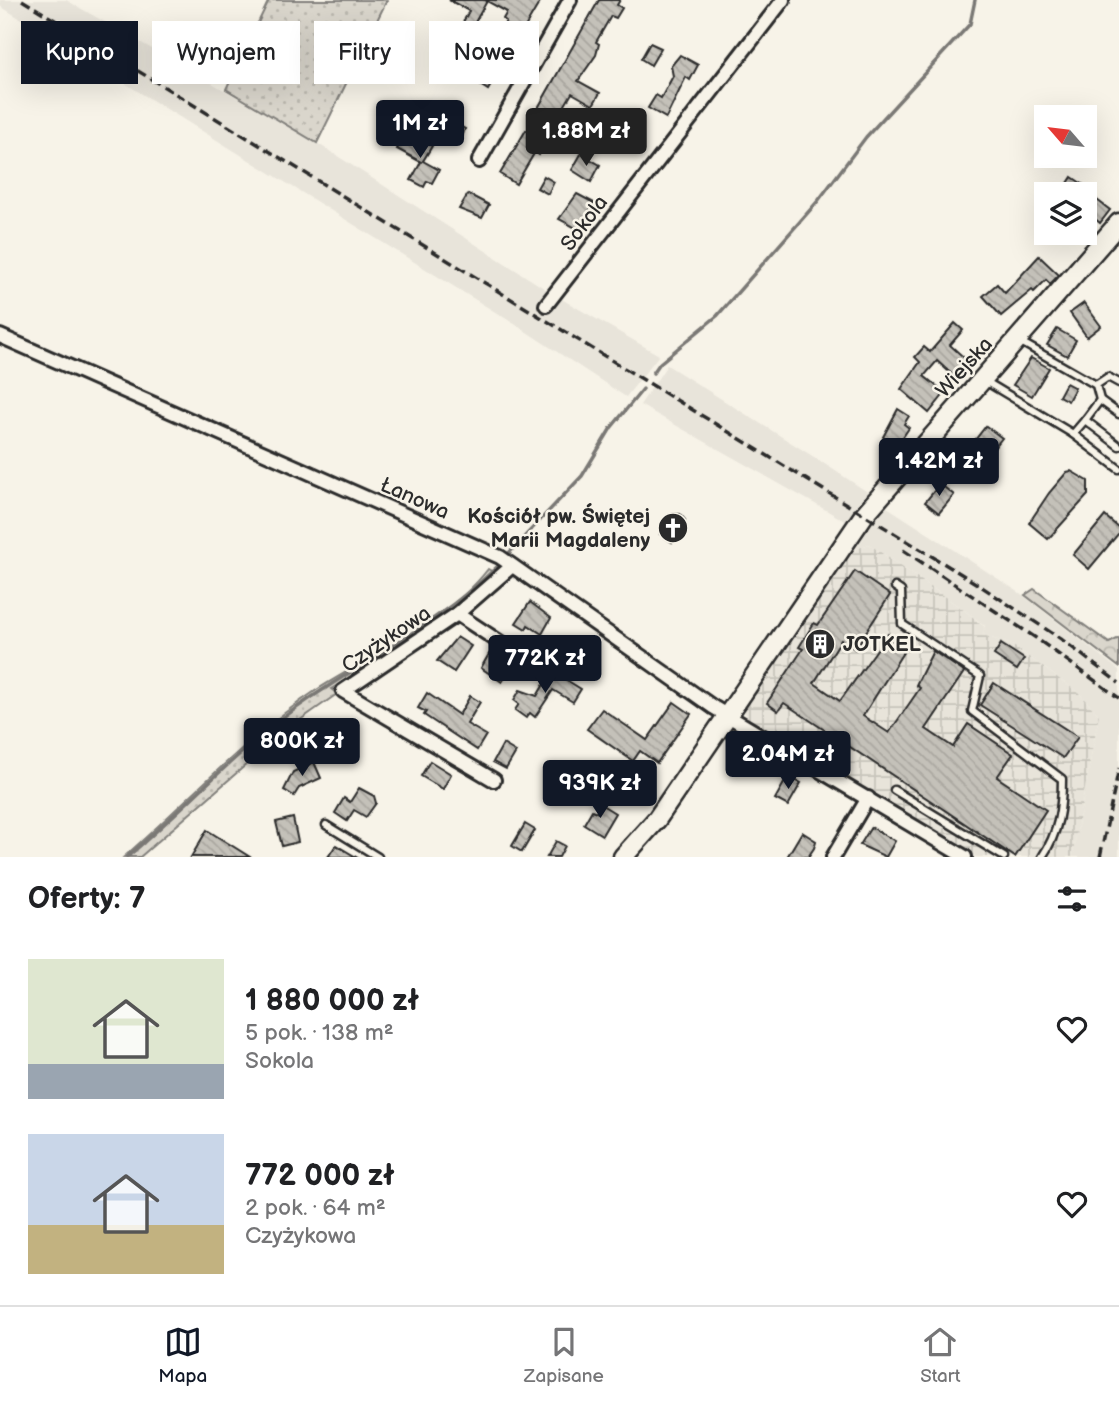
<!DOCTYPE html>
<html lang="pl">
<head>
<meta charset="utf-8">
<style>
	:root { --surface:#fff; --page:#f2f2f2; --text:#202124; --muted:#757577; --line:#e0e0e0; --accent:#111827 }
	body { margin:0; font-family:"Balsamiq Sans",sans-serif; background:var(--page); color:var(--text); height:100vh; display:flex; flex-direction:column; font-size:26px; white-space:nowrap }
	* { box-sizing:border-box; margin:0 }
	p { font-size:23px; color:var(--muted) }
	.icon { flex:none; width:38px; height:38px; fill:none; stroke:currentColor; stroke-width:2; stroke-linecap:round; stroke-linejoin:round }
	.map { position:relative; height:857px; overflow:hidden }
	.side { display:flex; flex-direction:column; background:var(--surface); flex:1 }
	.side>* { flex:none }
	.guide { position:absolute; left:21px; top:21px; width:700px; height:63px; display:flex; gap:14px }
	.needle { width:46px; rotate:298deg }
	.tools { position:absolute; left:1034px; top:105px; display:grid; gap:14px }
	.tools a { display:grid; place-items:center; width:63px; height:63px; border-radius:0px; background:var(--surface); box-shadow:0 7px 28px #0002; font-size:35px }
	.price { position:absolute; translate:-50% -60px; padding:0 16px; border-radius:7px; background:var(--accent); color:#fff; font-size:23px; line-height:46px; filter:drop-shadow(0 2px 4px #0008) }
	.price::after { content:''; position:absolute; left:50%; top:42px; width:21px; height:16px; margin-left:-10px; background:inherit; clip-path:polygon(0 0,100% 0,50% 100%) }
	.price.current { background:#222; color:#fff }
	ul { padding:0; list-style:none }
	li { display:flex; align-items:center; gap:21px; height:175px; padding:0 28px }
	li span { display:grid; place-items:center; flex:none; width:196px; height:140px; border-radius:0px; color:#555 }
	li>.icon { margin-inline-start:auto }
	span .icon { width:84px; height:84px; fill:#fffc; stroke-width:1 }
	li b { font-size:30px }
	h2 { display:flex; justify-content:space-between; align-items:center; height:84px; padding:0 28px; font-size:30px }
	.chip { padding:0 24px; border-radius:0px; background:var(--surface); box-shadow:0 7px 28px #0002; font-size:24px; line-height:63px }
	.chip.current { background:var(--accent); color:#fff }
	.dock { display:flex; justify-content:space-around; align-items:center; height:98px; border-top:2px solid var(--line); background:var(--surface); font-size:19px; color:var(--muted) }
	.dock a { display:grid; justify-items:center; gap:4px }
	.dock .current { color:var(--accent) }
	.map>svg:first-child { display:block }
	.built { fill:#e8e4da }
	.industrial { fill:url(#industrial-grid) }
	.grass { fill:url(#grass-dots); stroke:#82807c; stroke-width:2 }
	.forest { fill:url(#forest-crowns); stroke:#82807c; stroke-width:2 }
	.lines { fill:none; stroke-linecap:round; stroke-linejoin:round }
	.stream { stroke:#7a7874; stroke-width:3.5 }
	.building { fill:url(#building-back-hatch); stroke:#2b2b2b; stroke-width:2 }
	.lane-casing { stroke:#2b2b2b; stroke-width:11 }
	.street-casing { stroke:#2b2b2b; stroke-width:18 }
	.secondary-casing { stroke:#2b2b2b; stroke-width:23 }
	.lane { stroke:#f7f3e8; stroke-width:6 }
	.street { stroke:#f7f3e8; stroke-width:12 }
	.secondary { stroke:#f7f3e8; stroke-width:18 }
	.rail { stroke:#2b2b2b; stroke-width:3.5; stroke-dasharray:10 5; stroke-linecap:butt }
	.labels { text-anchor:middle; stroke-width:5; stroke-linejoin:round; paint-order:stroke }
	.street-label { font-size:21px; fill:#2b2b2b; stroke:#f7f3e8 }
	.poi-label { font-size:21px; font-weight:bold; fill:#2b2b2b; stroke:#f7f3e8; text-anchor:end }
</style>
</head>
<body>
<div class="map">
<svg width="1119" height="857" viewBox="0 0 1119 857">
	<defs>
		<pattern id="industrial-grid" width="8" height="8" patternUnits="userSpaceOnUse" patternTransform="scale(1.75)"><rect width="8" height="8" fill="#e8e4da"/><path d="M0 4h8M4 0v8" fill="none" stroke="#c7c4bb"/></pattern>
		<pattern id="grass-dots" width="8" height="8" patternUnits="userSpaceOnUse" patternTransform="scale(1.75)"><rect width="8" height="8" fill="#dad6cc"/><path d="M2 2h.1M6 6h.1" fill="none" stroke="#bbb8af" stroke-width="1.8" stroke-linecap="round"/></pattern>
		<pattern id="forest-crowns" width="20" height="18" patternUnits="userSpaceOnUse" patternTransform="scale(1.75)"><rect width="20" height="18" fill="#dad6cc"/><path d="M2 6a3 3 0 1 1 6 0M12 15a3 3 0 1 1 6 0" fill="none" stroke="#bbb8af"/></pattern>
		<pattern id="building-back-hatch" width="6" height="6" patternUnits="userSpaceOnUse" patternTransform="scale(1.75)"><rect width="6" height="6" fill="#c4c1b9"/><path d="M-1 5l2 2M0 0l6 6M5-1l2 2" fill="none" stroke="#a9a69f"/></pattern>
	</defs>
	<rect width="100%" height="100%" fill="#f7f3e8"/>
	<filter id="ink" filterUnits="userSpaceOnUse"><feTurbulence type="fractalNoise" baseFrequency=".0143" numOctaves="2"/><feDisplacementMap in="SourceGraphic" scale="14" xChannelSelector="R" yChannelSelector="G"/><feConvolveMatrix kernelMatrix="1 2 1 2 8 2 1 2 1" color-interpolation-filters="sRGB"/></filter>
	<g filter="url(#ink)">
		<g class="built">
			<polygon points="0,0 66,0 317,143 558,297 659,355 626,397 513,323 0,6"/>
			<polygon points="667,365 814,457 869,493 847,522 640,405"/>
			<polygon points="884,505 1020,593 1119,670 1119,857 1072,857 1099,715 1079,693 1012,645 983,635 985,626 968,613 869,544 856,549"/>
		</g>
		<polygon class="industrial" points="869,544 968,613 985,627 983,635 1012,645 1079,693 1099,715 1072,857 976,857 750,724 744,710 838,570 856,549"/>
		<g class="grass">
			<polygon points="269,0 387,0 317,143 226,89"/>
			<path d="M488,569l7,4c-48,46 -108,82 -164,116l6,5 -51,36 -146,127h-16c63,-55 124,-122 194,-168 55,-35 130,-68 170,-120z"/>
		</g>
		<polygon class="forest" points="1034,589 1109,643 1119,638 1119,667 1025,595"/>
		<g class="lines">
			<g class="stream">
				<polyline points="653,373 660,363 717,316 818,201 866,137 970,24 975,0"/>
				<polyline points="509,553 582,476 611,428 643,389"/>
				<path d="M127,857c62,-53 118,-115 185,-160 64,-43 132,-78 187,-132"/>
			</g>
		</g>
		<g class="building">
			<polygon points="449,0 541,0 488,90 472,80 487,54 484,52 489,42 493,45 506,21 503,19 507,12 487,1 465,40 456,35 469,11"/>
			<polygon points="599,0 620,0 617,5 622,8 616,18 611,16 596,42 599,44 596,55 578,81 600,93 593,105 572,93 557,119 538,108"/>
			<polygon points="377,41 387,46 380,58 393,65 388,74 366,62"/>
			<polygon points="650,43 661,48 651,65 641,59"/>
			<polygon points="680,55 698,65 690,80 686,77 666,118 648,108 656,95 661,98 673,76 671,66"/>
			<polygon points="440,115 465,129 459,145 431,130"/>
			<polygon points="526,130 541,134 539,142 544,145 539,155 535,152 516,184 500,174"/>
			<polygon points="412,134 432,146 423,161 439,170 432,183 427,181 424,187 411,180 421,162 397,149 401,141 406,144"/>
			<polygon points="581,154 600,165 591,182 572,170"/>
			<polygon points="544,176 554,182 548,194 537,188"/>
			<polygon points="1072,177 1087,187 1083,194 1061,194"/>
			<polygon points="468,194 489,205 482,218 459,209"/>
			<polygon points="577,194 594,203 583,222 587,224 583,232 559,219"/>
			<polygon points="1097,200 1110,210 1100,223 1087,212"/>
			<polygon points="1039,256 1059,275 1050,284 1046,280 1034,292 1032,290 1001,316 983,296 997,284 1005,293"/>
			<polygon points="1084,303 1101,326 1087,337 1070,313"/>
			<polygon points="955,323 963,330 950,345 970,363 956,378 937,361 924,376 945,393 929,413 901,389 920,362 915,357 924,347 930,352"/>
			<polygon points="1057,329 1076,340 1067,356 1047,345"/>
			<polygon points="1031,358 1049,368 1032,396 1013,385"/>
			<polygon points="1066,383 1075,388 1068,401 1059,396"/>
			<polygon points="898,409 909,416 904,424 909,428 897,446 883,437"/>
			<polygon points="986,426 1002,438 979,467 971,461 968,464 961,458"/>
			<polygon points="1071,471 1088,481 1088,495 1048,539 1029,523 1049,493 1067,472"/>
			<polygon points="940,484 954,495 939,513 925,502"/>
			<polygon points="673,514 680,514 685,520 672,542 660,534"/>
			<polygon points="1105,516 1119,528 1119,533 1089,569 1073,555"/>
			<polygon points="855,571 890,595 855,649 841,640 814,683 840,701 888,634 907,646 863,716 889,733 920,688 916,685 933,651 964,672 926,729 953,747 968,724 1013,754 997,777 1046,810 1015,857 784,703 778,711 767,703 803,649 799,647 814,623 818,625"/>
			<polygon points="530,602 551,618 542,634 528,625 526,629 516,623"/>
			<polygon points="457,637 471,646 454,672 437,661"/>
			<polygon points="1001,644 1024,659 1017,670 994,655"/>
			<polygon points="489,654 511,668 502,682 481,668"/>
			<polygon points="552,671 581,689 573,702 553,690 535,717 530,713 526,718 515,710 519,704 514,700 520,690 537,696"/>
			<polygon points="994,683 1078,737 1063,758 980,705"/>
			<polygon points="427,693 459,715 470,696 480,702 467,724 486,735 477,750 424,715 426,712 418,708"/>
			<polygon points="674,702 691,714 657,763 640,751 633,761 587,729 602,709 647,740"/>
			<polygon points="503,744 516,752 506,769 493,762"/>
			<polygon points="430,761 451,774 443,789 421,776"/>
			<polygon points="314,762 321,778 299,788 294,796 284,790 293,772"/>
			<polygon points="788,776 801,783 788,806 775,799"/>
			<polygon points="359,788 374,796 376,803 366,817 354,810 347,821 335,813 344,798 350,802"/>
			<polygon points="602,805 615,813 602,835 584,824 592,810 598,813"/>
			<polygon points="293,818 298,842 282,846 276,822"/>
			<polygon points="525,824 535,830 522,852 512,846"/>
			<polygon points="871,827 895,841 886,857 860,845"/>
			<polygon points="207,830 250,857 191,857"/>
			<polygon points="802,832 816,841 814,848 808,857 787,857"/>
			<polygon points="556,841 565,846 559,857 547,857"/>
			<polygon points="336,845 356,857 328,857"/>
		</g>
		<g class="lines">
			<g class="lane-casing">
				<g id="lane">
					<polyline points="1019,341 1096,385 1100,400 1085,420"/>
					<polyline points="985,381 1073,434 1119,469"/>
					<polyline points="1096,385 1108,377 1119,383"/>
					<polyline points="1100,400 1119,414"/>
					<polyline points="1073,434 1085,420 1119,446"/>
					<path d="M895,587l6,4 1,33 78,52 -8,35 90,68c0,29 -3,53 -20,78"/>
					<polyline points="894,790 1004,857"/>
					<polyline points="326,825 378,857"/>
				</g>
			</g>
			<g class="street-casing">
				<g id="street">
					<polyline points="479,161 570,0"/>
					<polyline points="546,305 783,0"/>
					<polyline points="0,336 500,557 713,707 965,857"/>
					<polyline points="457,614 542,670"/>
					<polyline points="494,780 343,691 457,614 512,566"/>
					<polyline points="833,857 868,798"/>
				</g>
			</g>
			<g class="secondary-casing">
				<polyline id="secondary" points="623,857 657,819 864,515 1119,223"/>
			</g>
			<use href="#lane" class="lane"/>
			<use href="#street" class="street"/>
			<use href="#secondary" class="secondary"/>
			<g class="rail">
				<polyline points="22,0 979,585 1061,639 1119,683"/>
				<polyline points="903,550 1033,636 1119,698"/>
				<polyline points="1100,857 1119,768"/>
			</g>
		</g>
	</g>
	<defs>
		<g id="church-disc" transform="scale(1.575)"><circle r="9.5" fill="#2b2b2b" stroke="#f7f3e8"/><path d="M-1.2-6h2.4v3.5h3.3v2.4h-3.3V6h-2.4V-.1h-3.3v-2.4h3.3Z" fill="#fff"/></g>
		<g id="building-disc" transform="scale(1.575)"><circle r="9.5" fill="#2b2b2b" stroke="#f7f3e8"/><path d="M-4-6H4V6H1V3H-1V6H-4ZM-2.5-4.3h1.7v1.8h-1.7ZM.8-4.3h1.7v1.8H.8ZM-2.5-1h1.7V.8h-1.7ZM.8-1h1.7V.8H.8Z" fill="#fff"/></g>
	</defs>
	<g fill-rule="evenodd">
		<use href="#church-disc" x="673" y="528"/>
		<use href="#building-disc" x="820" y="644"/>
	</g>
	<g class="labels">
		<g class="street-label">
			<text transform="translate(584 223) rotate(-53)" y="7">Sokola</text>
			<text transform="translate(964 367) rotate(-48)" y="7">Wiejska</text>
			<text transform="translate(415 498) rotate(24)" y="7">Łanowa</text>
			<text transform="translate(386 639) rotate(-34)" y="7">Czyżykowa</text>
		</g>
		<g class="poi-label">
			<text x="650" y="523">Kościół pw. Świętej<tspan x="650" dy="24">Marii Magdaleny</tspan></text>
			<text x="843" y="651" text-anchor="start">JOTKEL</text>
		</g>
	</g>
</svg>
<div class="tools">
<a><svg class="needle" viewBox="-14 -14 28 28"><path d="M0-13l5 13h-10z" fill="#e53935"/><path d="M0 13l5-13h-10z" fill="#757577"/></svg></a>
<a><svg class="icon" aria-label="layers" viewBox="0 0 24 24"><path d="M12 4l9 5-9 5-9-5zM3 14l9 5 9-5"/></svg></a>
</div>
<b class="price" style="left:420px;top:160px">1M zł</b>
<b class="price current" style="left:586px;top:168px">1.88M zł</b>
<b class="price" style="left:939px;top:498px">1.42M zł</b>
<b class="price" style="left:545px;top:695px">772K zł</b>
<b class="price" style="left:302px;top:778px">800K zł</b>
<b class="price" style="left:788px;top:791px">2.04M zł</b>
<b class="price" style="left:600px;top:820px">939K zł</b>
<div class="guide">
<a class="chip current">Kupno</a>
<a class="chip">Wynajem</a>
<a class="chip">Filtry</a>
<a class="chip">Nowe</a>
</div>
</div>
<section class="side">
<h2>Oferty: 7<svg class="icon" aria-label="filters" viewBox="0 0 24 24"><path d="M4 7h16M4 17h16"/><circle cx="9" cy="7" r="2"/><circle cx="15" cy="17" r="2"/></svg></h2>
<ul>
<li><span style="background:linear-gradient(#dfe7d0 75%,#9aa5b1 0)"><svg class="icon" aria-label="home" viewBox="0 0 24 24"><path d="M3 11l9-7 9 7M6 9v11h12V9"/></svg></span><div><b>1 880 000 zł</b><p>5 pok. · 138 m²</p><p>Sokola</p></div><svg class="icon" aria-label="heart" viewBox="0 0 24 24"><path d="M12 20l-8-8c-3-5 5-10 8-4 3-6 11-1 8 4z"/></svg></li>
<li><span style="background:linear-gradient(#c9d6e8 65%,#c2b280 0)"><svg class="icon" aria-label="home" viewBox="0 0 24 24"><path d="M3 11l9-7 9 7M6 9v11h12V9"/></svg></span><div><b>772 000 zł</b><p>2 pok. · 64 m²</p><p>Czyżykowa</p></div><svg class="icon" aria-label="heart" viewBox="0 0 24 24"><path d="M12 20l-8-8c-3-5 5-10 8-4 3-6 11-1 8 4z"/></svg></li>
</ul>
</section>
<nav class="dock">
<a class="current"><svg class="icon" aria-label="map" viewBox="0 0 24 24"><path d="M3 6l6-2 6 2 6-2v14l-6 2-6-2-6 2zM9 4v14M15 6v14"/></svg>Mapa</a>
<a><svg class="icon" aria-label="saved" viewBox="0 0 24 24"><path d="M7 4h10v16l-5-4-5 4z"/></svg>Zapisane</a>
<a><svg class="icon" aria-label="home" viewBox="0 0 24 24"><path d="M3 11l9-7 9 7M6 9v11h12V9"/></svg>Start</a>
</nav>
</body>
</html>
